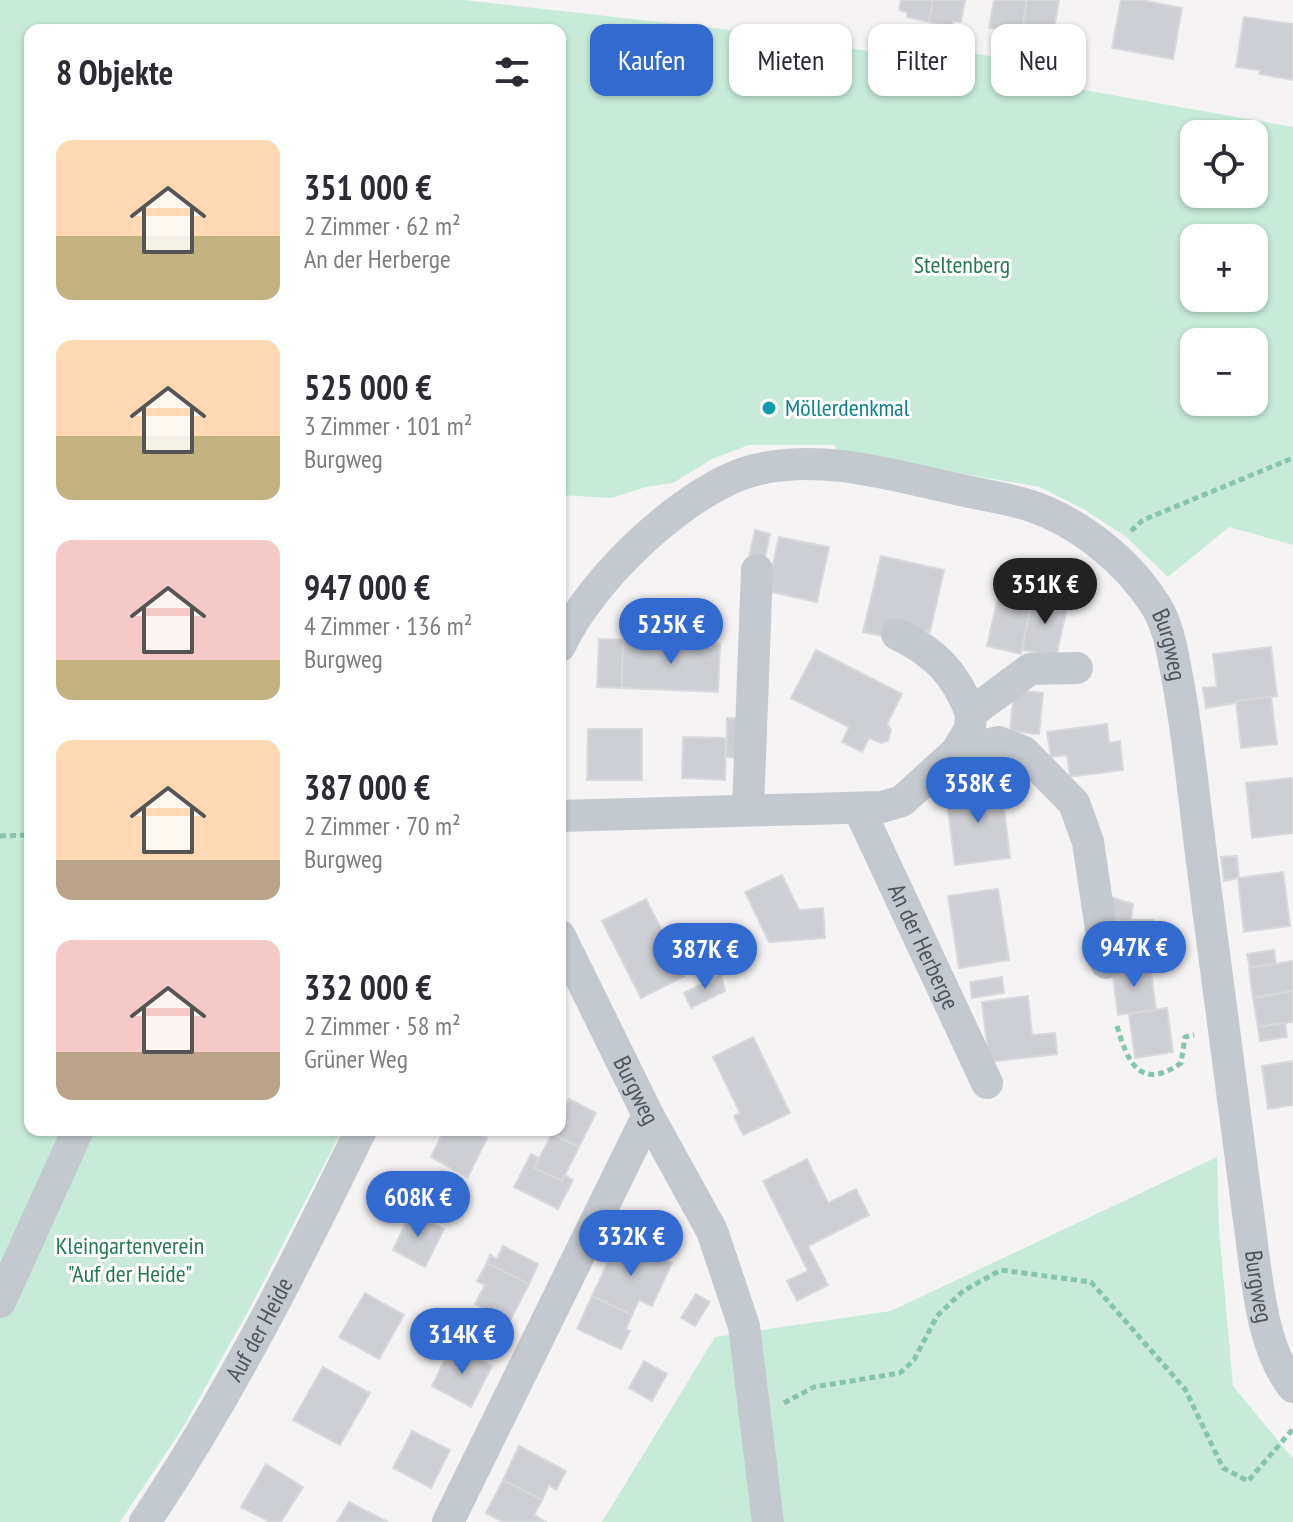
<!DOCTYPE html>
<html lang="de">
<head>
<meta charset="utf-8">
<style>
	:root { --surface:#fff; --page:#f2f2f3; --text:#2b2b33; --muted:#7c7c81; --accent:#336acf }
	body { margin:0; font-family:"PT Sans Narrow",sans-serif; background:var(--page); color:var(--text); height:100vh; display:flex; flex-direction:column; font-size:30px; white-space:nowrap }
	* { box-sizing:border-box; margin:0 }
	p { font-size:26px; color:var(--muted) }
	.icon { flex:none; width:44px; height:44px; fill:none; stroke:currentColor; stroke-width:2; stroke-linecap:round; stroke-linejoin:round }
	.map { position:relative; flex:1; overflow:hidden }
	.drawer { position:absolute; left:24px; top:24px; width:542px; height:1112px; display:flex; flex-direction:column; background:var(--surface); border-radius:16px; box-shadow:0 2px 6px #0004 }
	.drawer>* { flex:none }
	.guide { position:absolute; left:590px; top:24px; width:582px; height:72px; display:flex; gap:16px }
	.controls { position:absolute; left:1180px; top:120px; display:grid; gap:16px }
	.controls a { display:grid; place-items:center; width:88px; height:88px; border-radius:16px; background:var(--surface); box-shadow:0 2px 6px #0004; font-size:40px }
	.price { position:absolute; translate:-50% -68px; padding:0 18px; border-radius:28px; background:var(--accent); color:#fff; font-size:26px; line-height:52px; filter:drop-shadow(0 2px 4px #0008) }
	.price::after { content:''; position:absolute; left:50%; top:48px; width:24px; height:18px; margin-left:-12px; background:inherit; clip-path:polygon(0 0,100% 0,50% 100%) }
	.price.active { background:#222; color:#fff }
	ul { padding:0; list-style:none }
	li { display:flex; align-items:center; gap:24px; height:200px; padding:0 32px }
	li span { display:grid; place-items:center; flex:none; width:224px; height:160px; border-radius:16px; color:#555 }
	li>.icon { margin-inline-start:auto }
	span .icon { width:96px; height:96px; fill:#fffc; stroke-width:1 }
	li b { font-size:34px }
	h2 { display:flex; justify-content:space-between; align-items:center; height:96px; padding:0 32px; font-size:34px }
	.pill { padding:0 28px; border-radius:16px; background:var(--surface); box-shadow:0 2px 6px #0004; font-size:28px; line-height:72px }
	.pill.active { background:var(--accent); color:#fff }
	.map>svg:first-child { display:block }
	.green { fill:#c8ebd9; fill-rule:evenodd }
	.building { fill:#cdcfd4; stroke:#d8d9dd; stroke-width:2 }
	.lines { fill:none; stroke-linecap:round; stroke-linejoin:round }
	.path { stroke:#84c5ab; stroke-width:5; stroke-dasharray:6 4; stroke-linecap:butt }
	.minor { stroke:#c3c9cf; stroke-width:32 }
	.culture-dot { fill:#0f9aa8; stroke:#fff; stroke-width:3 }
	.labels { text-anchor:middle; stroke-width:6; stroke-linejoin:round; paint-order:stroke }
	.park-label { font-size:24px; fill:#247855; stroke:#fff }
	.culture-label { font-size:24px; fill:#0d838f; stroke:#fff; text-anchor:start }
	.street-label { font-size:24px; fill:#4d545e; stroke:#fff }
</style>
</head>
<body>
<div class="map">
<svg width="1293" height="1522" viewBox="0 0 1293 1522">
	<rect width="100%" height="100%" fill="#f5f3f3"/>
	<g class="green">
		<path d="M0,0h464l311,35 98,17 17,-9 162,21 -2,20 243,43v418l-64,-18 -61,50 -43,-41 -40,-26 -45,-23 -203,-35 -2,-7h-86l-37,14 -39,24 -27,4 -35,11 -51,-3v-465h-530v1100h312l-92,178 -68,121 -62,93h-120zM1194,134h60v60h-60zM1194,238h60v60h-60zM1194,342h60v60h-60z"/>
		<polygon points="1217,1157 1219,1229 1233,1386 1293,1459 1293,1522 602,1522 715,1337 891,1311"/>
	</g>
	<g class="building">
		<polygon points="901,0 933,0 929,22 907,17 907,12 899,10"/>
		<polygon points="933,0 965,0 961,22 953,21 952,26 929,22"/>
		<polygon points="994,0 1027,0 1021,34 989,28"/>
		<polygon points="1027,0 1059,0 1052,40 1021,34"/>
		<polygon points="1121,0 1141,0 1182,8 1173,59 1112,48"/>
		<polygon points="1244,17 1293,24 1293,80 1259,74 1260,70 1236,67"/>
		<polygon points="755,530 770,534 764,562 749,558"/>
		<polygon points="779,537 829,547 817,602 767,591"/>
		<polygon points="881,556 944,570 930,632 891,623 887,637 863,632"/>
		<polygon points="1000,589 1033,596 1021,654 987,646"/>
		<polygon points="1033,596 1068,603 1056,657 1022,650"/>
		<polygon points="599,639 623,640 622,688 597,687"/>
		<polygon points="623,640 720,644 718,692 622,688"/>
		<polygon points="1271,647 1277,696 1206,708 1203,688 1217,687 1213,654"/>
		<polygon points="816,650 902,694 887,724 891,730 888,741 881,743 869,738 862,752 842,742 849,727 791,698"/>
		<polygon points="1014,690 1043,693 1039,734 1010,731"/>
		<polygon points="1271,697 1277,744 1241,748 1236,701"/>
		<polygon points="727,718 741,718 741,758 726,757"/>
		<polygon points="1107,724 1109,743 1120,741 1123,770 1070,777 1067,755 1051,757 1047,732"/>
		<polygon points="588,729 642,729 642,780 587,780"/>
		<polygon points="683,737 726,738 725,780 682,778"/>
		<polygon points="1293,778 1293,833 1252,838 1246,783"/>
		<polygon points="1001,785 1010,858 955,865 946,793"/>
		<polygon points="1237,856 1239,878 1224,881 1221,857"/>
		<polygon points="1283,872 1290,926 1244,932 1238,878"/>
		<polygon points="782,875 799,910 823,908 825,938 769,942 745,892"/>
		<polygon points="998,889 1009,960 959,968 948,896"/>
		<polygon points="1110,897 1133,904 1131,920 1153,920 1159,956 1132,960 1125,924 1114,918"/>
		<polygon points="646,899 685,976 641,998 602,921"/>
		<polygon points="1274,950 1276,964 1250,968 1247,954"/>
		<polygon points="1136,959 1137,965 1150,964 1156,1010 1118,1015 1112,969 1127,967 1126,961"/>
		<polygon points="1293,961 1293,991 1253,998 1249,968"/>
		<polygon points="721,974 725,991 691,1008 684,993"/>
		<polygon points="1002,977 1004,993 972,998 970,982"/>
		<polygon points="1293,991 1293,1022 1258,1027 1253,998"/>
		<polygon points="1028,996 1032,1035 1055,1033 1057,1054 989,1062 982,1002"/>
		<polygon points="1167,1008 1173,1052 1135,1058 1129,1014"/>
		<polygon points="1285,1023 1287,1037 1260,1041 1258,1027"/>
		<polygon points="753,1037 790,1113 743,1135 734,1116 740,1113 713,1057"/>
		<polygon points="1293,1061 1293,1105 1268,1109 1262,1066"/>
		<polygon points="569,1099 596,1113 579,1147 552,1134 553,1130 560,1130 560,1117"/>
		<polygon points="444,1130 471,1130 487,1138 468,1177 431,1157"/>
		<polygon points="552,1134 579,1147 562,1181 534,1168"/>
		<polygon points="531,1154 539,1158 534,1168 562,1181 565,1175 573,1180 558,1209 514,1187"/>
		<polygon points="807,1159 828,1203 856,1189 869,1215 808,1246 828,1285 797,1301 787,1281 808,1271 763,1181"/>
		<polygon points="411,1212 444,1229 425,1267 393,1250"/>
		<polygon points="619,1239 672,1263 652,1306 639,1300 632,1315 592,1296"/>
		<polygon points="503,1246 538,1264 529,1284 487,1263 490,1255 497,1259"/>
		<polygon points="487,1263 529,1284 510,1321 475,1304 485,1285 477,1281"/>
		<polygon points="365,1293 404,1315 379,1359 339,1337"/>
		<polygon points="696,1294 710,1302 695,1326 681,1318"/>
		<polygon points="592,1296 632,1315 626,1329 630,1331 621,1349 577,1329"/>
		<polygon points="452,1345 492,1366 471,1407 432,1386"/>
		<polygon points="644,1361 667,1374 652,1401 629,1388"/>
		<polygon points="323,1367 370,1393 340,1445 293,1420"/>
		<polygon points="412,1431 450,1450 431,1488 393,1468"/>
		<polygon points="519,1446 566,1471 556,1490 549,1485 542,1500 503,1480"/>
		<polygon points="266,1464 303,1487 281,1522 270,1522 241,1507"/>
		<polygon points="503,1480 542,1500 534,1515 546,1522 503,1522 486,1513"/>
		<polygon points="349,1502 388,1522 337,1522"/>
	</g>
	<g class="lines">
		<g class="path">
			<polyline points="1131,531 1143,520 1293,458"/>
			<polyline points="0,836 30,835"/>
			<path d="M1117,1026c10,35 23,66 64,37l4,-26 9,-2"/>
			<polyline points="784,1403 814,1387 900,1373 914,1360 937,1316 963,1291 1001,1270 1091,1282 1185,1389 1223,1468 1248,1481 1293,1429"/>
		</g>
		<g class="minor">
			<path d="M897,634c39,19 58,39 74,79"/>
			<path id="s1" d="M560,646c29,-65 129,-162 199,-177 69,-15 135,7 202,21 22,5 45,8 67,15 50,16 100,56 128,101 12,19 16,44 20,65 10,50 15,100 21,150 16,131 33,262 51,392 8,53 11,132 45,174"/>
			<polyline points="956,752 998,742 1024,752 1074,803 1088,842 1106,963"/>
			<path id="s2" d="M859,809l128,274"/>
			<polyline points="748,810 757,570"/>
			<polyline points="560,816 882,807 902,801 956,752 970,729 971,713 1030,669 1077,668"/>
			<path id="s3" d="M560,936l88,179 64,116 32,95 24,196"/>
			<polyline points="0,1302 78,1130"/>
			<path id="s4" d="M145,1522c83,-124 151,-258 216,-392"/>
			<polyline points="448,1522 648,1115"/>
		</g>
	</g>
	<circle class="culture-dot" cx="769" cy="408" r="8"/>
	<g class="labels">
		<g class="park-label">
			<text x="962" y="273">Steltenberg</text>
			<text x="130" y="1254">Kleingartenverein<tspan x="130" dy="28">"Auf der Heide"</tspan></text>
		</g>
		<g class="culture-label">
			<text x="785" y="416">Möllerdenkmal</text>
		</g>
		<g class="street-label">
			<text dy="8" stroke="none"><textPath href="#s1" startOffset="754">Burgweg</textPath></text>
			<text dy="8" stroke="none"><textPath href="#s2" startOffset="152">An der Herberge</textPath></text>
			<text dy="8" stroke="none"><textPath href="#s3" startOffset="172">Burgweg</textPath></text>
			<text dy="8" stroke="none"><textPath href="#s1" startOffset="1402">Burgweg</textPath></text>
			<text dy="8" stroke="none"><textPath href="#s4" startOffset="224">Auf der Heide</textPath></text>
		</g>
	</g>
</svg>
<div class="controls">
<a><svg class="icon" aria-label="locate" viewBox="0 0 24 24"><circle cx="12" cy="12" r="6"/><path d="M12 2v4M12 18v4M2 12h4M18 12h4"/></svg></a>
<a>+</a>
<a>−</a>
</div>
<b class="price active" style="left:1045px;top:626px">351K €</b>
<b class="price" style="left:671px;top:666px">525K €</b>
<b class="price" style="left:978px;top:825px">358K €</b>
<b class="price" style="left:1134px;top:989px">947K €</b>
<b class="price" style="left:705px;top:991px">387K €</b>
<b class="price" style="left:418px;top:1239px">608K €</b>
<b class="price" style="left:631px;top:1278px">332K €</b>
<b class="price" style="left:462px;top:1376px">314K €</b>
<div class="guide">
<a class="pill active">Kaufen</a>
<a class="pill">Mieten</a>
<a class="pill">Filter</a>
<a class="pill">Neu</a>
</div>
<section class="drawer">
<h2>8 Objekte<svg class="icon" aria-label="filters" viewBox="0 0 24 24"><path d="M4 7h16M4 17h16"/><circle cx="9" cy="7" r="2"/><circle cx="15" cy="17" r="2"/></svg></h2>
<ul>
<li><span style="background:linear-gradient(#ffd9b3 60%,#c2b280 0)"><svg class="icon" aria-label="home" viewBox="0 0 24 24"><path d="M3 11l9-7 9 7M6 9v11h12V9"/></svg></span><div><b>351 000 €</b><p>2 Zimmer · 62 m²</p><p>An der Herberge</p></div></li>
<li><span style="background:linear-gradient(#ffd9b3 60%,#c2b280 0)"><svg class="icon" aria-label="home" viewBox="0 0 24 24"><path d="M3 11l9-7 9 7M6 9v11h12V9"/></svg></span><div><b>525 000 €</b><p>3 Zimmer · 101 m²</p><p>Burgweg</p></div></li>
<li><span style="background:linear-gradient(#f6c9c9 75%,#c2b280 0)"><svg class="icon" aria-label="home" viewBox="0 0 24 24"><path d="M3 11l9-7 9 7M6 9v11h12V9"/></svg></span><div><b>947 000 €</b><p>4 Zimmer · 136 m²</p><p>Burgweg</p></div></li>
<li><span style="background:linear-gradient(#ffd9b3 75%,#b9a48a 0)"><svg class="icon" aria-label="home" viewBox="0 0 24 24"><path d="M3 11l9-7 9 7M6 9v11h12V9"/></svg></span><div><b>387 000 €</b><p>2 Zimmer · 70 m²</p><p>Burgweg</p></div></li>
<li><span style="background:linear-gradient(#f6c9c9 70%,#b9a48a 0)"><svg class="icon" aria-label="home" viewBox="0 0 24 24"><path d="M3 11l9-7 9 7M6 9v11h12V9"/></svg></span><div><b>332 000 €</b><p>2 Zimmer · 58 m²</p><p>Grüner Weg</p></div></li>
</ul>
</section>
</div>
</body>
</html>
